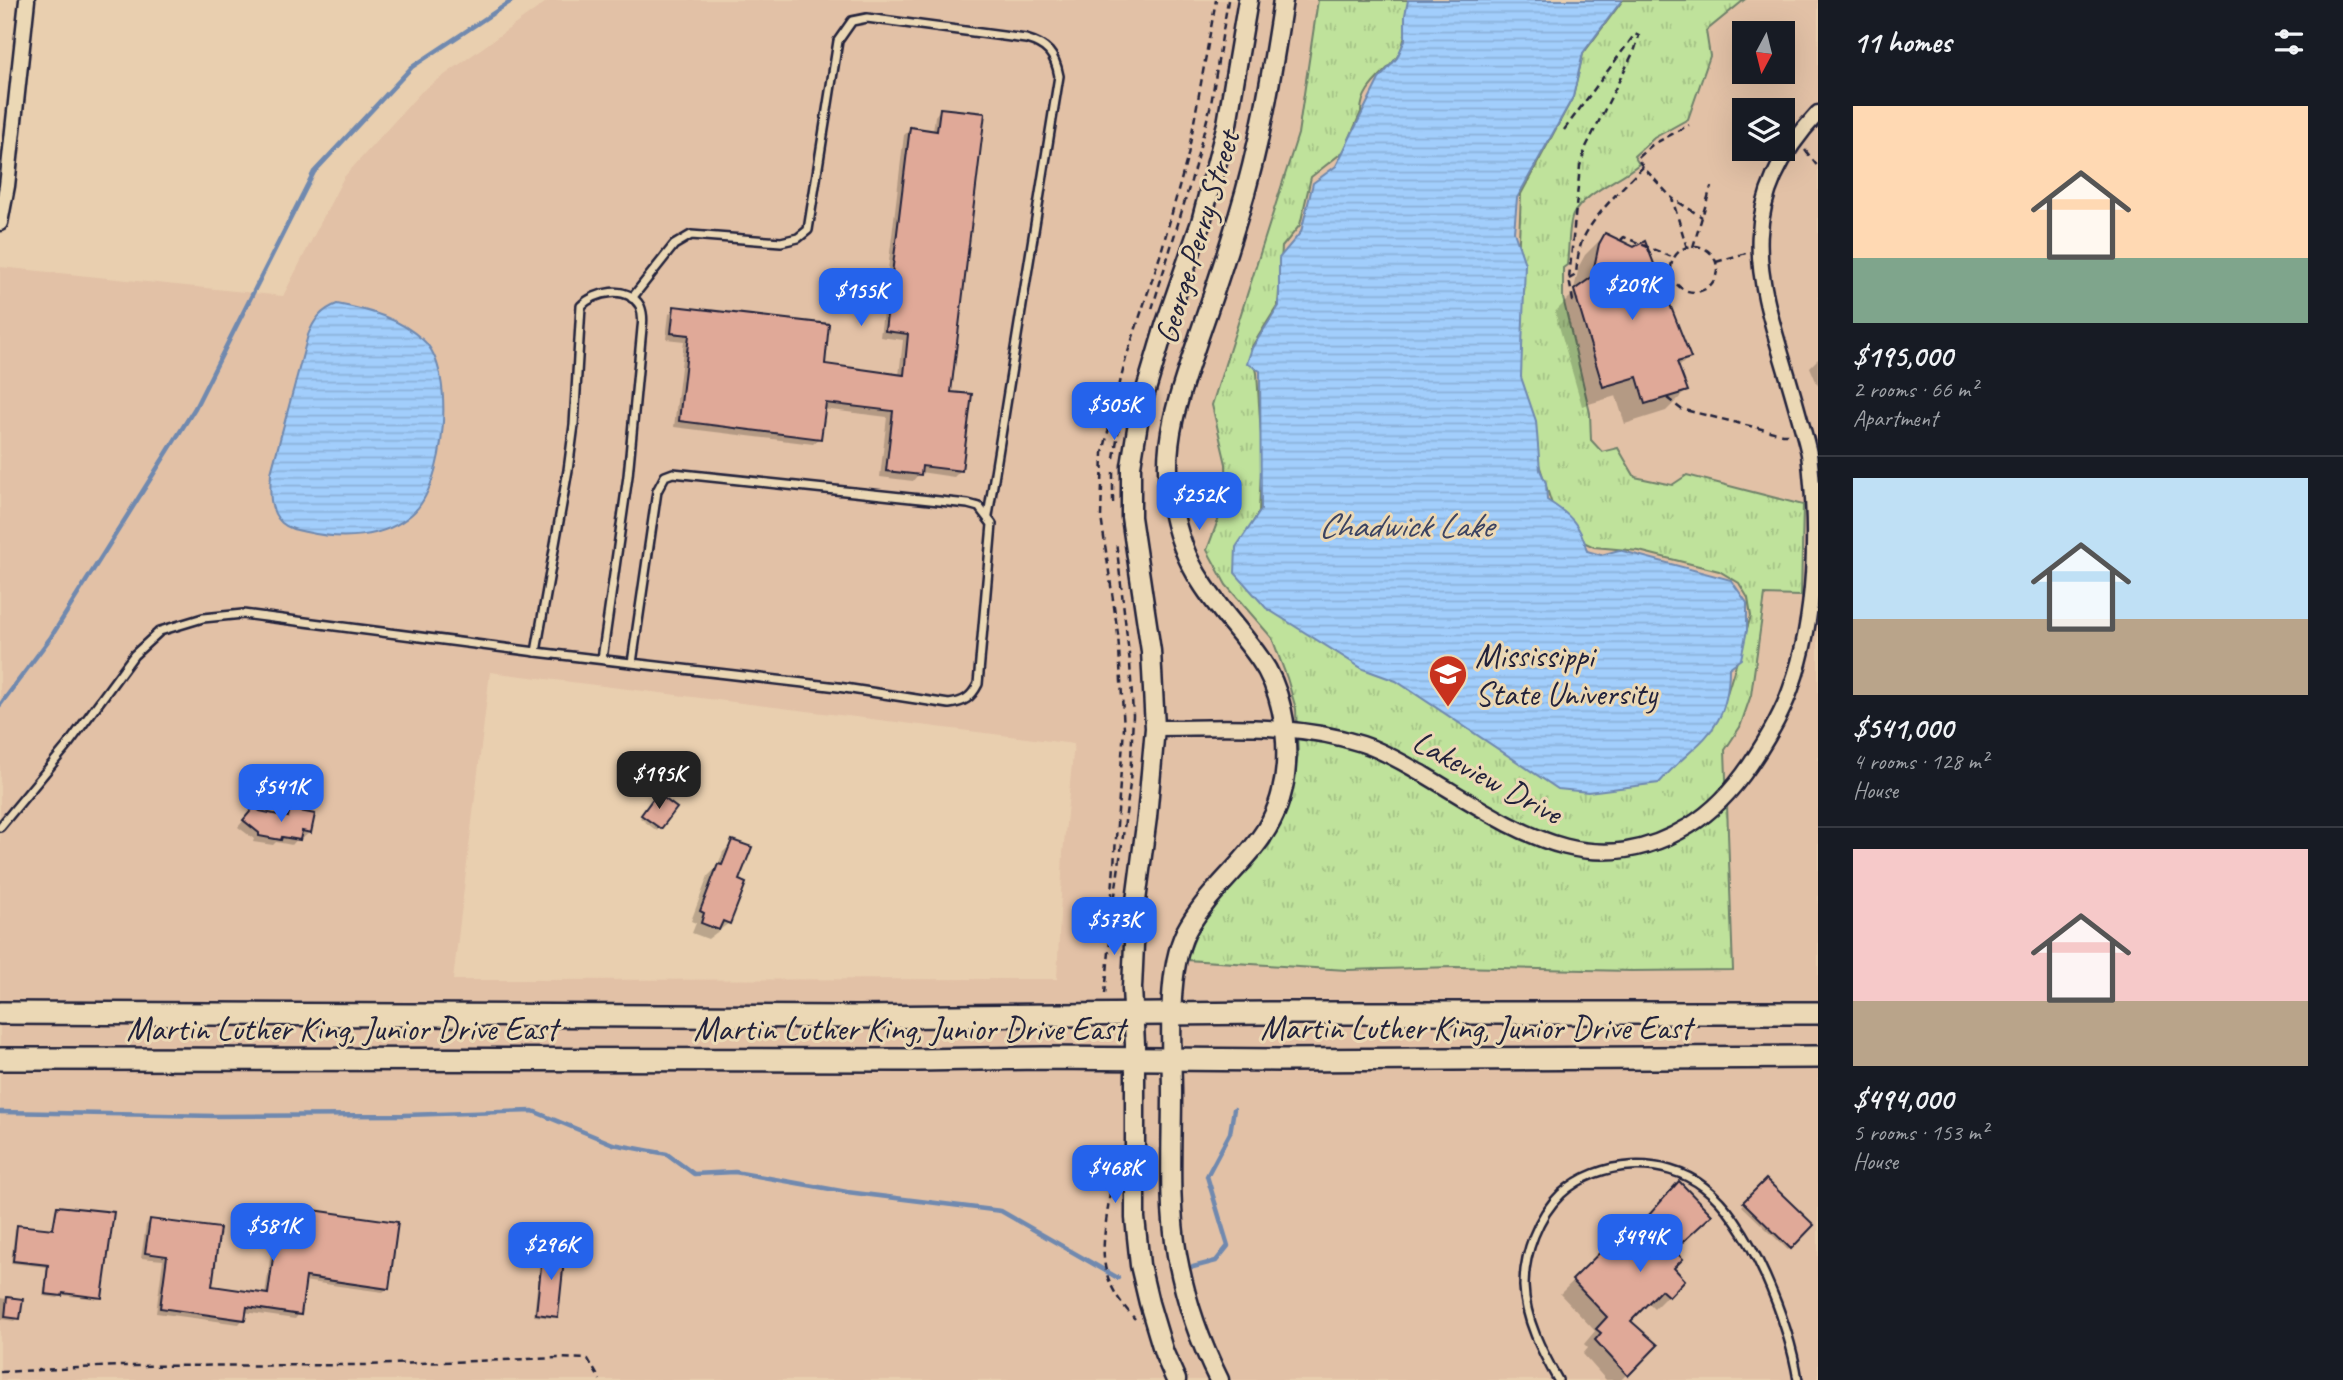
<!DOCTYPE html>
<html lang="en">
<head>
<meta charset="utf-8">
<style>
	:root { --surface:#171b24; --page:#242831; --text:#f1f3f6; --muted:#9ea1a6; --line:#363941; --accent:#2563eb }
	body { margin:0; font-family:Caveat,sans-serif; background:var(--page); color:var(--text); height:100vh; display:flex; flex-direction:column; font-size:26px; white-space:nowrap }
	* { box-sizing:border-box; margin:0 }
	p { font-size:23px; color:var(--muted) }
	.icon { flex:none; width:38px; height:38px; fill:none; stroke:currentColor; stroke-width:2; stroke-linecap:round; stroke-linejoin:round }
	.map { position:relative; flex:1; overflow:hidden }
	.drawer { display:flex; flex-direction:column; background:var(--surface); width:525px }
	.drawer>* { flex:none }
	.needle { width:46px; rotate:187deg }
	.tools { position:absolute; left:1732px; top:21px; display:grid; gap:14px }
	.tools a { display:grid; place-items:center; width:63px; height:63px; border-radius:0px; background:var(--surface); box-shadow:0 7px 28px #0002; font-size:35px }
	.price { position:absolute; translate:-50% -60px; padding:0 16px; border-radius:14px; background:var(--accent); color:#fff; font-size:23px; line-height:46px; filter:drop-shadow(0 2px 4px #0008) }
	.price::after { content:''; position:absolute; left:50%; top:42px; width:21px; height:16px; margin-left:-10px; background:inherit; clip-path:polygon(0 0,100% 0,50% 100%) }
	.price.active { background:#222; color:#fff }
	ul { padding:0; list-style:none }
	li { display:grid; align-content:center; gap:14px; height:371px; padding:0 35px }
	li+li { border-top:2px solid var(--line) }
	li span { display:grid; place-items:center; height:217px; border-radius:0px; color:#555 }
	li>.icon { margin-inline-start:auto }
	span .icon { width:126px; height:126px; fill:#fffc; stroke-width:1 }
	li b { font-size:30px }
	h2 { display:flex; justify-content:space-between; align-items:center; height:84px; padding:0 35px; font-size:30px }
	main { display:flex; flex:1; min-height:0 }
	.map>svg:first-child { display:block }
	.built { fill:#e2c1a6; fill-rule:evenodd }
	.grass { fill:url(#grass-tufts); stroke:#70826b; stroke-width:2 }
	.water { fill:url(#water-rules); stroke:#6f89af; stroke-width:2 }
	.shadow { fill:#0003 }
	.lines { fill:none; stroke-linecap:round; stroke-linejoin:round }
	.stream { stroke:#6f89af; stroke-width:4.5 }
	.building { fill:#e0a998; stroke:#22223b; stroke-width:2 }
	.service-casing { stroke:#22223b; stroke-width:12 }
	.minor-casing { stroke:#22223b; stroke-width:19 }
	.tertiary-casing { stroke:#22223b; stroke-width:23 }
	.primary-casing { stroke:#22223b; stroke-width:26 }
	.path { stroke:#22223b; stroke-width:2.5; stroke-dasharray:7 5; stroke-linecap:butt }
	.service { stroke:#ebd8b5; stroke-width:7 }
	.minor { stroke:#ebd8b5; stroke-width:14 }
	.tertiary { stroke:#ebd8b5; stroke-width:18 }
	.primary { stroke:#ebd8b5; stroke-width:21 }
	.labels { text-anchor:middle; stroke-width:6; stroke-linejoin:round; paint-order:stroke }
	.street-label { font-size:33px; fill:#22223b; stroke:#ebd8b5 }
	.poi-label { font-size:33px; fill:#22223b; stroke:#ebd8b5; text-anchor:start }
	.water-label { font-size:35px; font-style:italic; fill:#3c4462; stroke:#ebd8b5 }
</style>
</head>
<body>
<main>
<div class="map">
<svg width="1818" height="1380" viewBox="0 0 1818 1380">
	<defs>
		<pattern id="grass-tufts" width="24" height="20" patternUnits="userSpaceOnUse" patternTransform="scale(1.75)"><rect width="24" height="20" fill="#bfe29b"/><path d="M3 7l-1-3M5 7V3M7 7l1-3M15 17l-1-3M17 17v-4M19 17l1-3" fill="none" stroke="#a4c286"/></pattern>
		<pattern id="water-rules" width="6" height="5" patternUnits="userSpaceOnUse" patternTransform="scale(1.75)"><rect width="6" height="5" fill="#a2cefc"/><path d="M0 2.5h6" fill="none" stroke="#8bb1d9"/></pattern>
	</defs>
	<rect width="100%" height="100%" fill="#e9cfaf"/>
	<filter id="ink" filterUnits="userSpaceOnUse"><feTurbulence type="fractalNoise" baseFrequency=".0143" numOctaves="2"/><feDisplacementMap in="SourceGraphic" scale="14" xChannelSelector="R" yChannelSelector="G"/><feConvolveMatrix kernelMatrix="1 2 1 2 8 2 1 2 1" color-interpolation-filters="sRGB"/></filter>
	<g filter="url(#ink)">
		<path class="built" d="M549,0h1269v1380h-1818v-1113l283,29 61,-119 77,-85zM1745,33h38v39h-38zM1745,110h38v39h-38zM490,672l584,72 -11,109 -6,126 -604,1z"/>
		<path class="grass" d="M1318,0h92c-3,16 -3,39 -11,54 -12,20 -38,31 -38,58l-17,39 -33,26 -11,48 -18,22 -4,58 -27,43 6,25 5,78 -3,60 -9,17 470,188 31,-100 -3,-18 -9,-15 -20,-12 -80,-20 -45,-4 -21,-10 -16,-17 -30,-93 -12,-96 6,-137 52,-97 10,-43 40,-54h121l-38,31 4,25 -22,63 -34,19 -20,18 5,8c-19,16 -55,29 -66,51 -5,10 -4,38 -6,50l-4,3v30l27,115 1,27 11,12 16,-4 17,29 37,8 15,-10 116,30 -2,91 -36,-1 -14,100 -11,32 -15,23 8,220 -102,1 -177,-4 -107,3 -161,-10 12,-30 19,-25 53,-61 21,-52 7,-37 -2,-46 -9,-31 -15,-40 -46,-53 -19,-35 20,-54 -1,-32 -14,-59 86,-271z"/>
		<g class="water">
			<path d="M1408,0h214l-39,53 -10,44 -56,101 -3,34 11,32 -4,113 15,44 4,49 6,13 1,17c22,14 34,24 40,51l14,4 18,-5 112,30 16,23v27l-6,29 -12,9c0,67 -32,71 -70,115l-71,9 -30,-3 -162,-108 -33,-12 -97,-61 -31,-35 1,-26 25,-37 -1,-139 -13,-8 5,-15 27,-42v-48l22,-26 12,-49 23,-17 43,-87 18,-21 8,-18v-25z"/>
			<path d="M337,304c32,6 62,14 86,36 34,30 22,146 -11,174 -28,25 -71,26 -106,18 -9,-2 -17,-3 -24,-9 -14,-13 -12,-33 -11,-50l37,-138c6,-15 13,-25 29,-31z"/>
		</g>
		<g class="shadow">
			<polygon points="941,109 949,393 961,470 954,477 920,472 913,481 880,477 887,417 823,409 820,438 813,444 674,427 684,341 666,339 669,314 675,308 823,366 899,376 903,340 880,337 904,135 911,129 933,132 935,116"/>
			<polygon points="1605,235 1689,357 1678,368 1686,391 1666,411 1625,424 1616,396 1582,406 1555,312 1573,294 1579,266 1585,255"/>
			<polygon points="1818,359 1818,386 1810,367"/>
			<polygon points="655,798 675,808 657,831 640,818"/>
			<polygon points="290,811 310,832 303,838 299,837 292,845 276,842 273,845 253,842 254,839 238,827 248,815 284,818"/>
			<polygon points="733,842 737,881 729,923 708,939 692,933 696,923 691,921 708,876 717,867 723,852"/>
			<polygon points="1766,1181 1812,1225 1788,1250 1742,1206"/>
			<polygon points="1679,1183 1671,1268 1683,1280 1654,1309 1647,1302 1628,1321 1655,1345 1621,1380 1606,1380 1583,1354 1588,1348 1584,1344 1595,1331 1560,1294 1635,1220 1641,1225"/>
			<polygon points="57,1207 101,1297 98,1299 61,1295 58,1298 43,1296 47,1267 11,1263 15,1229 18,1227 52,1231 55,1210"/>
			<polygon points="306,1211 388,1288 383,1292 303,1281 299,1314 295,1319 244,1312 243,1319 239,1324 156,1313 163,1260 141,1258 146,1225 151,1220 210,1287 265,1295 272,1243 276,1238 298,1241 301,1216"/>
			<polygon points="543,1249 556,1316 553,1318 534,1316 541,1252"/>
			<polygon points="0,1298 21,1301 18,1318 15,1321 0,1319"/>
		</g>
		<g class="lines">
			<g class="stream">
				<polyline points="0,705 51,637 195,408 314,172 412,67 513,0"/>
				<polyline points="0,1112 215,1116 404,1115 533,1111 613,1144 667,1154 694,1174 735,1172 847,1192 1001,1211 1118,1278"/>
				<polyline points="1193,1267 1216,1261 1228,1246 1207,1176 1230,1133 1234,1109"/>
			</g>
		</g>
		<g class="building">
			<polygon points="940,108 985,113 951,392 972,394 962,471 922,466 921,475 886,471 893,411 826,403 821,439 679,421 689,335 671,333 674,306 829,324 825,364 904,375 908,334 885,331 910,127 937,131"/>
			<polygon points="1605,233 1634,247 1645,241 1691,358 1677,362 1688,391 1645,404 1637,377 1603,387 1574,290 1592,277 1599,244"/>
			<polygon points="657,793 677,808 661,829 641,815"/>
			<polygon points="254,807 260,811 288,817 290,809 315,814 311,833 302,831 300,840 282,837 281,840 259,836 259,833 243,820"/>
			<polygon points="732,840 752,847 739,880 746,883 730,924 723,921 719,930 701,923 704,913 700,911 718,864 722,865"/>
			<polygon points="1766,1179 1814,1225 1791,1249 1743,1202"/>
			<polygon points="1679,1181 1712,1215 1674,1250 1683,1259 1674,1268 1685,1280 1669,1297 1661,1290 1631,1321 1658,1345 1628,1376 1595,1340 1601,1333 1596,1329 1607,1317 1572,1280 1635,1218 1642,1223"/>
			<polygon points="57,1206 114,1212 102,1298 63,1293 62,1296 45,1294 48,1265 13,1261 17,1225 53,1229"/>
			<polygon points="306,1209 398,1222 389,1289 306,1277 301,1315 247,1307 245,1320 160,1308 167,1256 145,1253 150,1219 220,1228 212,1286 268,1294 276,1236 301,1240"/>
			<polygon points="543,1248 565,1250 558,1317 536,1314"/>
			<polygon points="7,1297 23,1299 20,1319 5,1317"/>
		</g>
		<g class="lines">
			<g class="service-casing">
				<g id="service">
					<path d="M632,298l42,-53 17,-10 90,7 17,-4 10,-8 30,-189 14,-20 15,-3 159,21c21,6 29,15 33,37l-71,440"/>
					<path d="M536,652l32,-182 6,-45 7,-119c14,-14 46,-22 59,0 3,7 3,15 2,22l-14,148 -26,183"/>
					<path d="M0,827l67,-81 67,-91 26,-24 43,-13 40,-4 293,38 302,35 111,17c15,-2 22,-6 29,-20l14,-160 -13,-17 -11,-3 -295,-31 -8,3 -8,15 -25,172"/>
					<path d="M1558,1380c-16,-28 -33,-61 -34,-94 0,-33 14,-70 37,-92 38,-35 103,-38 143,-7 47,36 85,136 94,193"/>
				</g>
			</g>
			<g class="minor-casing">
				<g id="minor">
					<polyline points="0,223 7,186 27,0"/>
					<path d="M1155,728c70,0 140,-6 207,16 22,7 41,19 61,30 87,51 165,114 266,52 26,-16 44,-36 61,-61 16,-24 32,-50 41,-77 26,-72 27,-159 18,-234 -3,-15 -8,-30 -12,-45 -32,-117 -74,-194 21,-296"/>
				</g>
			</g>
			<g class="tertiary-casing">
				<g id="tertiary">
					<polyline points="1176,1380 1164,1353 1149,1303 1140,1265 1135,1218 1135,1044 1132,988 1136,901 1147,817 1155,728 1151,651 1131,517 1131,466 1140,410 1165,326 1201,222 1227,124 1248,0"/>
					<path d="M1219,1380c-20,-40 -34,-81 -42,-125 -9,-53 -5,-108 -5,-162 0,-46 -7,-128 17,-167 36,-60 92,-81 97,-161 2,-35 -5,-77 -26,-106 -18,-26 -41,-49 -58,-76 -19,-28 -29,-63 -33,-97 -6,-53 14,-101 30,-150 14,-40 27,-79 39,-119 22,-71 34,-144 45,-217"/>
				</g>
			</g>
			<g class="primary-casing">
				<g id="primary">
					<polyline points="0,1013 857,1017 1269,1013 1818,1013"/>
					<polyline points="0,1059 917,1060 1043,1058 1281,1060 1818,1057"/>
				</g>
			</g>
			<g class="path">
				<polyline points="1564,130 1635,34 1639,36 1635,49 1586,147 1580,166 1569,279 1573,301 1578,299"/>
				<polyline points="1805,150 1818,167"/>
				<polyline points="1643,167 1637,158 1652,145 1689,125"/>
				<polyline points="1621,240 1624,237 1674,258"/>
				<circle cx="1694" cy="269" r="23"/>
				<polyline points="1693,247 1711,187"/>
				<polyline points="1687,248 1672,198 1702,217"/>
				<polyline points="1716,262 1746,253"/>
				<path d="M1569,279l7,-4c1,-12 2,-23 6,-34 11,-25 41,-54 61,-74l29,31"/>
				<polyline points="1152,309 1191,181 1211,104 1228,0"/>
				<polyline points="1667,398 1681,409 1782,434 1789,434"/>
				<polyline points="1114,458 1119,427"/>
				<polyline points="1113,472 1113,507"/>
				<polyline points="1109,935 1124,728 1118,634 1101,517 1103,453 1126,358 1160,256 1188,155 1216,0"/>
				<polyline points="1105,994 1113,910 1130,784 1133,715 1130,663 1116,541"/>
				<path d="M1110,1192c-7,57 -17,81 25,127"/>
				<polyline points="0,1372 118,1366 364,1365 558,1358 588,1359 600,1380"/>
			</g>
			<use href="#service" class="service"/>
			<use href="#minor" class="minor"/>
			<use href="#tertiary" class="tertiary"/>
			<use href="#primary" class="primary"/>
		</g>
	</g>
	<defs>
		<g id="university-pin" transform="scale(2.0125)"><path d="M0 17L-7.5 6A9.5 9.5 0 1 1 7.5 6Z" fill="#c8321e" stroke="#ebd8b5"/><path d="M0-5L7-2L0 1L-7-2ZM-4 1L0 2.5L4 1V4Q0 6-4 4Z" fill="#fff"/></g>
	</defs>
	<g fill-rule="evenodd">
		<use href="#university-pin" x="1448" y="674"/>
	</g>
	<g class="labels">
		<g class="street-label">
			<text transform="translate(1196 237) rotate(-73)" y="12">George Perry Street</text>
			<text transform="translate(1488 776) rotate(28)" y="12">Lakeview Drive</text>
			<text x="1476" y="1039">Martin Luther King, Junior Drive East</text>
			<text x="342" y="1040">Martin Luther King, Junior Drive East</text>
			<text x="909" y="1040">Martin Luther King, Junior Drive East</text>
		</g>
		<g class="poi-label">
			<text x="1475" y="667">Mississippi<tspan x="1475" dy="38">State University</tspan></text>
		</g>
		<g class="water-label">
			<text x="1405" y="537">Chadwick Lake</text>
		</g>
	</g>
</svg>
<div class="tools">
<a><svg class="needle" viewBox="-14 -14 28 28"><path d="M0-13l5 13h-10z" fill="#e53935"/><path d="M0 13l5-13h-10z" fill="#9ea1a6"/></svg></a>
<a><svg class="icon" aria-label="layers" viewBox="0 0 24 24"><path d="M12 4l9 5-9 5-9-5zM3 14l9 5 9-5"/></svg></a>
</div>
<b class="price" style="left:1632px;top:322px">$209K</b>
<b class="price" style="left:861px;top:328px">$155K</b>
<b class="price" style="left:1114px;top:442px">$505K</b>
<b class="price" style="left:1199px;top:532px">$252K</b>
<b class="price active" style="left:659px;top:811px">$195K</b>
<b class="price" style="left:281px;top:824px">$541K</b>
<b class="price" style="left:1114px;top:957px">$573K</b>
<b class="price" style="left:1115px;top:1205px">$468K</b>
<b class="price" style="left:273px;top:1263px">$581K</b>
<b class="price" style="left:1640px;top:1274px">$494K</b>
<b class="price" style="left:551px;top:1282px">$296K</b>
</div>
<section class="drawer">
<h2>11 homes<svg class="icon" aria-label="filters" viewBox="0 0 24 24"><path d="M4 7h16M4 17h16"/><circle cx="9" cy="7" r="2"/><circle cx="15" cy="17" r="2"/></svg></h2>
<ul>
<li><span style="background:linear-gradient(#ffd9b3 70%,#7fa58c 0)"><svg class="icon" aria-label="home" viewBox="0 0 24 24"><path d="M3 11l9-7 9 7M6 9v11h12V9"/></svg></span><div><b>$195,000</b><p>2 rooms · 66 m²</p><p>Apartment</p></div></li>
<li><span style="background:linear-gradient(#bfe0f5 65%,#b9a48a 0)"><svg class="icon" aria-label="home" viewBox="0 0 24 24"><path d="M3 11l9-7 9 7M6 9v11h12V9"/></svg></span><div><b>$541,000</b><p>4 rooms · 128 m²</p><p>House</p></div></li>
<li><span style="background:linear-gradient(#f6c9c9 70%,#b9a48a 0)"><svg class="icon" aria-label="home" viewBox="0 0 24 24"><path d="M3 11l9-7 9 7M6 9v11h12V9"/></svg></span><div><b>$494,000</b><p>5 rooms · 153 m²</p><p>House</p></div></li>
</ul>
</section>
</main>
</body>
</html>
